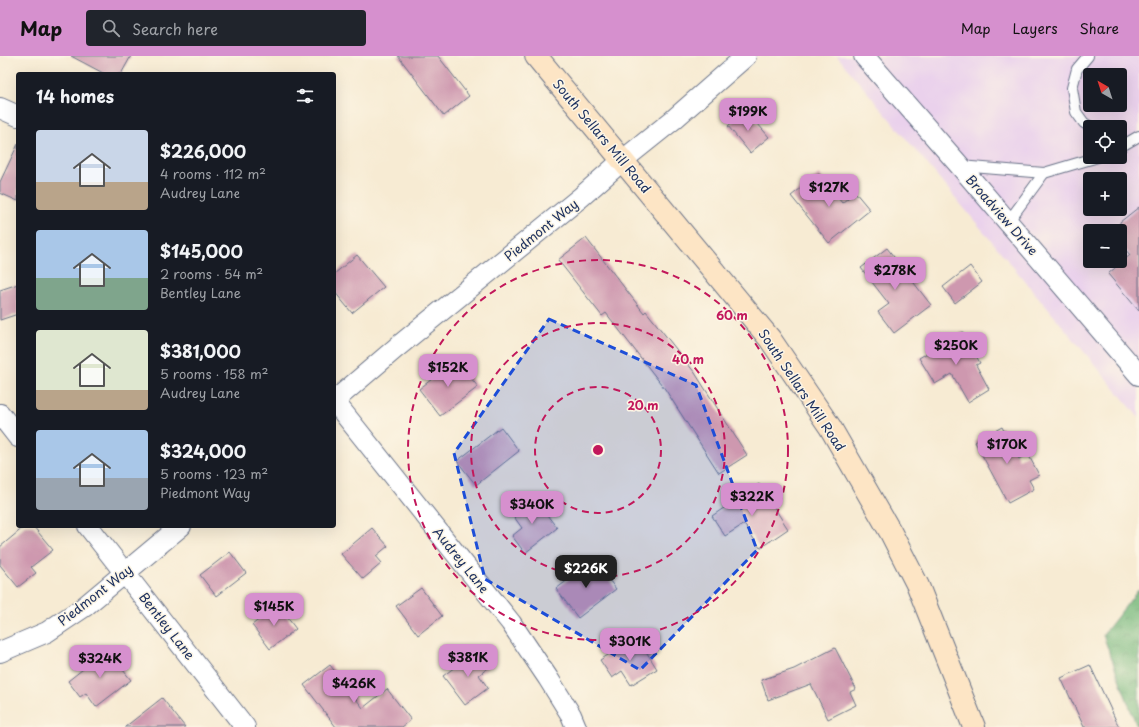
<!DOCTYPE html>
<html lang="en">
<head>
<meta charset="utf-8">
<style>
	:root { --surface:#171b24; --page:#20242c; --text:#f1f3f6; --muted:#9ea1a6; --accent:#d690ce }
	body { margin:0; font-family:"Playpen Sans",sans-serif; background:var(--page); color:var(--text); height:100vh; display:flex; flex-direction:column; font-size:15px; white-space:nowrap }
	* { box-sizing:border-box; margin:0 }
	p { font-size:13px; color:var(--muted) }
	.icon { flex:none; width:22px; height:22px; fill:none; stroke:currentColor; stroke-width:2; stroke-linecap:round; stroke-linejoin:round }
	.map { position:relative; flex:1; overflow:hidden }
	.side { position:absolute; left:16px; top:16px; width:320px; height:456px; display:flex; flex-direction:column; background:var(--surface); border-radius:4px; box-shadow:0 4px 16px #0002 }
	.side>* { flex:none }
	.needle { width:26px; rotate:321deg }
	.tools { position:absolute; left:1083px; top:12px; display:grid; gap:8px }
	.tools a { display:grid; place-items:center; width:44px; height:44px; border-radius:4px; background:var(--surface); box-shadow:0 4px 16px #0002; font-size:20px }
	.price { position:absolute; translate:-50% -34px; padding:0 9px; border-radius:8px; background:var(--accent); color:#111; font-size:13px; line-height:26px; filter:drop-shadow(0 1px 2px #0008) }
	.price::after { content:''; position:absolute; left:50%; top:24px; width:12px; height:9px; margin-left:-6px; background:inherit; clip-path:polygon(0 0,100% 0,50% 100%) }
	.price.current { background:#222; color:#fff }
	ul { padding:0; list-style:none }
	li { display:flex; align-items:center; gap:12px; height:100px; padding:0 20px }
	li span { display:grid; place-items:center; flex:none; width:112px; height:80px; border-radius:4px; color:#555 }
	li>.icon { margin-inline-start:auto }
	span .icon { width:48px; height:48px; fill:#fffc; stroke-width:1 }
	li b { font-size:17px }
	h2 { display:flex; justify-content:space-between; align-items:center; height:48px; padding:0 20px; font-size:17px }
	header { display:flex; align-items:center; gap:24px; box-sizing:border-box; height:56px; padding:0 20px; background:var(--accent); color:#111 }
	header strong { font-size:19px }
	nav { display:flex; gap:22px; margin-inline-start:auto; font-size:14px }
	.search { width:280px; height:36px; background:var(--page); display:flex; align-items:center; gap:10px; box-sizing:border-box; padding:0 14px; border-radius:4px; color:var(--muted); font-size:15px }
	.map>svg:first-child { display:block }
	.built { fill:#ead1ec; fill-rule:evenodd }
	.forest { fill:url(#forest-crowns); stroke:#48736c }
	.building { fill:#ce98af }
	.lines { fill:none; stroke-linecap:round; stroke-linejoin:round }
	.service-casing { stroke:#687187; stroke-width:12 }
	.minor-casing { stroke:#687187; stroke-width:22 }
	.secondary-casing { stroke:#687187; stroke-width:24 }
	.service { stroke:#fff; stroke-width:10 }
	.minor { stroke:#fff; stroke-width:20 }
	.secondary { stroke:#fde5c5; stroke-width:22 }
	.marked { fill:#1d4ed8; fill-opacity:0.2; stroke:#1d4ed8; stroke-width:3; stroke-dasharray:8 5; stroke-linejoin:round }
	.ring { fill:none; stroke:#c2185b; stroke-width:2; stroke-dasharray:7 5 }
	.labels { text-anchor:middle; stroke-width:3; stroke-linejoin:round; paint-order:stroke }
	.street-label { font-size:13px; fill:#1b2f5e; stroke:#fcf5e5 }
	.centre { fill:#c2185b; stroke:#fcf5e5; stroke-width:2 }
	.ring-label { font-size:12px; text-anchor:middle; font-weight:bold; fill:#c2185b; stroke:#fcf5e5; stroke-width:3; stroke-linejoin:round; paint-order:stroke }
</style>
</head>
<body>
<header>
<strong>Map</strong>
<div class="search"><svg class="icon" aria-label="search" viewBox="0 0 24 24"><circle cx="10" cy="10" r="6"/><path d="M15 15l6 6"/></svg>Search here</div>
<nav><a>Map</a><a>Layers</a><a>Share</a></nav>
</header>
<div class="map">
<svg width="1139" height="671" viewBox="0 0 1139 671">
	<defs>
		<pattern id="forest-crowns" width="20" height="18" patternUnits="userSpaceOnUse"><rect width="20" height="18" fill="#75b77a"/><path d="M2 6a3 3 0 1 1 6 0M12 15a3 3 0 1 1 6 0" fill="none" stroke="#5f9567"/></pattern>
	</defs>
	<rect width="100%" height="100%" fill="#fcf5e5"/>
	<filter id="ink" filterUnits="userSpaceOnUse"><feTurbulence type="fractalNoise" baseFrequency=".025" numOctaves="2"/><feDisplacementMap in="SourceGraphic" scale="8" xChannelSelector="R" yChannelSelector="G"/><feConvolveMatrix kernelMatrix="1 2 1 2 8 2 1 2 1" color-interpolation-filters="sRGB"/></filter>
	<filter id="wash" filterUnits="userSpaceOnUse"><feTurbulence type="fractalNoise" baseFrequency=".012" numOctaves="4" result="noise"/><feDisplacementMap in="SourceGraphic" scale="16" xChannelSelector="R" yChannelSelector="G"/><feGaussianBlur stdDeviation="0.9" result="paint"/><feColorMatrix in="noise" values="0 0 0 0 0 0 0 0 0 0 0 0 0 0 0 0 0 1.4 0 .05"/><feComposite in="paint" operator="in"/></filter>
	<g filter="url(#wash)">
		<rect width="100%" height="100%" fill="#f7ebd3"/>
		<path class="built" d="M837,0h302v362l-3,-4zM1090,19h30v30h-30zM1090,71h30v30h-30zM1090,123h30v30h-30zM1090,175h30v30h-30z"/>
		<polygon class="forest" points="1139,533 1139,671 1137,671 1103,579"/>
		<g id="blocks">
			<g class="building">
				<polygon points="71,0 131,0 121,18 105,18"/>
				<polygon points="398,0 438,0 469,40 444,60"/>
				<polygon points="746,54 769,81 750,97 728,70"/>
				<polygon points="18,88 18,145 0,137 0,126"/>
				<polygon points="819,118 842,147 855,136 870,154 829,187 791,140"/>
				<polygon points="1139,151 1139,255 1108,218 1130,199 1120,187 1120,166"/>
				<polygon points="586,182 644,257 646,255 695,317 747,399 719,417 665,333 606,257 602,260 558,204"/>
				<polygon points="887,192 931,249 894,277 878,256 889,248 861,212"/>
				<polygon points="357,199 384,231 352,257 334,235 334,218"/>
				<polygon points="970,210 982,226 955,247 943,231"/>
				<polygon points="18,228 18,258 0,264 0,234"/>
				<polygon points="963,276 980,307 976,309 989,333 968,346 952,318 935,328 919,302"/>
				<polygon points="457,304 478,331 440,360 419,333"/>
				<polygon points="501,371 519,395 476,429 457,405"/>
				<polygon points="1002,371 1019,403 1028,398 1039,419 1029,424 1034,433 1008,447 975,386"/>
				<polygon points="759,428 788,473 760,492 744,468 725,480 712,460"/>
				<polygon points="534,442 557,472 525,497 512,480 522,472 512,458"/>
				<polygon points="25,470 33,470 53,494 31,511 36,517 18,531 0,509 0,491"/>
				<polygon points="372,472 388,490 376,500 382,507 363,523 341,498"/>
				<polygon points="230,496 246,517 216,540 200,519"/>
				<polygon points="594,504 616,533 578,562 556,533"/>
				<polygon points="421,532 442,560 418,579 396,550"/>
				<polygon points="278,549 296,573 270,593 252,569"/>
				<polygon points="637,581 657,613 631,629 622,615 612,622 600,604"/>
				<polygon points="835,592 856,633 850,636 856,649 828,663 811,628 768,644 761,624 794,613"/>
				<polygon points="107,594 131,624 96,651 86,637 80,641 68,625"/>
				<polygon points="475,596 488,612 479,619 488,632 465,649 443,620"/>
				<polygon points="330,609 363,652 387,633 411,664 402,671 336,671 304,629"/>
				<polygon points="1090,609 1119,671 1084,671 1061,622"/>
				<polygon points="162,642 185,671 125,671"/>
			</g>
		</g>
	</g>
	<g filter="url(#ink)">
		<use href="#blocks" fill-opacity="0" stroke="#687187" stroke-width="1"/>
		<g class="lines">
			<g class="service-casing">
				<g id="service">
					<polyline points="1088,0 1077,13 1072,32 1076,56 1084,67 1091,71"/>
					<polyline points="1120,91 1139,80"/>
					<polyline points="960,110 1044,117 1098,101"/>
					<polyline points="1008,166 1044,117"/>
				</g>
			</g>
			<g class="minor-casing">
				<g id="minor">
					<polyline points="864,0 960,110 1139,319"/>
					<polyline points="0,52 18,60"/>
					<polyline points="334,345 396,292 581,141 623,104 673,64 746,0"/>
					<polyline points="334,345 511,567 548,622 571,659 576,671"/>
					<polyline points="0,358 18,381"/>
					<polyline points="88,470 245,671"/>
					<polyline points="0,596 47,576 84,551 181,470"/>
				</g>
			</g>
			<g class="secondary-casing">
				<polyline id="secondary" points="536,0 770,283 830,371 891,477 918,530 974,671"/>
			</g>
			<use href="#service" class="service"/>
			<use href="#minor" class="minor"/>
			<use href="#secondary" class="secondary"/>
		</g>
	</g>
	<path class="marked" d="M549,263l147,66 61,165 -117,120 -155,-91 -31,-126z"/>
	<g class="ring">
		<circle cx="598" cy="394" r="63"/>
		<circle cx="598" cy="394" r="127"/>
		<circle cx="598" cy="394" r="190"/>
	</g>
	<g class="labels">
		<g class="street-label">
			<text transform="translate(602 80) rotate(50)" y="5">South Sellars Mill Road</text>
			<text transform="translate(1002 159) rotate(49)" y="5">Broadview Drive</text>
			<text transform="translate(541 174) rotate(-39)" y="5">Piedmont Way</text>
			<text transform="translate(802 334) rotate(56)" y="5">South Sellars Mill Road</text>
			<text transform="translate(461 504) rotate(51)" y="5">Audrey Lane</text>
			<text transform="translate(95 539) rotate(-38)" y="5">Piedmont Way</text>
			<text transform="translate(167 570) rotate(52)" y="5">Bentley Lane</text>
		</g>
	</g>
	<circle cx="598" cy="394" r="6" class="centre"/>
	<g class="ring-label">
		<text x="732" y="264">60 m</text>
		<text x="688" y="308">40 m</text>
		<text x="643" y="354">20 m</text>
	</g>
</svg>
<div class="tools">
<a><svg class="needle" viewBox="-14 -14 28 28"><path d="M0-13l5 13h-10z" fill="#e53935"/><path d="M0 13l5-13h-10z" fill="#9ea1a6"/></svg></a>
<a><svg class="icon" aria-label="locate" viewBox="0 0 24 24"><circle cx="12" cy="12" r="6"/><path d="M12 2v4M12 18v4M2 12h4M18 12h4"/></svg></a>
<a>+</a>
<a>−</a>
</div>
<b class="price" style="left:748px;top:76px">$199K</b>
<b class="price" style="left:829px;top:152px">$127K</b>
<b class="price" style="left:895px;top:235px">$278K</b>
<b class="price" style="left:956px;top:310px">$250K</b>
<b class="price" style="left:448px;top:332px">$152K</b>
<b class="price" style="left:1007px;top:409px">$170K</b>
<b class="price" style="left:752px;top:461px">$322K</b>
<b class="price" style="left:532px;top:469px">$340K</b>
<b class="price current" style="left:586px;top:533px">$226K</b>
<b class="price" style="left:274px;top:571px">$145K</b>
<b class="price" style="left:630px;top:606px">$301K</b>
<b class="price" style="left:468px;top:622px">$381K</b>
<b class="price" style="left:100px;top:623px">$324K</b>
<b class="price" style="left:354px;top:648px">$426K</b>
<section class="side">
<h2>14 homes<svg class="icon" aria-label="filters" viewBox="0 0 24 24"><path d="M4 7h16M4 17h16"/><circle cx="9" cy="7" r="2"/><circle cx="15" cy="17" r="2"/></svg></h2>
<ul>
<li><span style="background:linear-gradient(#c9d6e8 65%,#b9a48a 0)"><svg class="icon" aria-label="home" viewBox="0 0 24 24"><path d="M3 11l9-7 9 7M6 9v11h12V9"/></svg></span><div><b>$226,000</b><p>4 rooms · 112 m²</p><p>Audrey Lane</p></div></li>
<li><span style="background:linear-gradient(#a9c7e8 60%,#7fa58c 0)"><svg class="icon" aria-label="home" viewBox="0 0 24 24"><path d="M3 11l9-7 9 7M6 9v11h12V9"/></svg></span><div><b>$145,000</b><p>2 rooms · 54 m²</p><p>Bentley Lane</p></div></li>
<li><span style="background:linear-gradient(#dfe7d0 75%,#b9a48a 0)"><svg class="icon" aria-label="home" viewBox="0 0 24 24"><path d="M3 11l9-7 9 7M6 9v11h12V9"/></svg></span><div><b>$381,000</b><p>5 rooms · 158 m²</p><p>Audrey Lane</p></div></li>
<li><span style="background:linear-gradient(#a9c7e8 60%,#9aa5b1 0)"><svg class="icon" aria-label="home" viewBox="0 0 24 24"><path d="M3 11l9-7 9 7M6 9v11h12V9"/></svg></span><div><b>$324,000</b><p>5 rooms · 123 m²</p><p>Piedmont Way</p></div></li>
</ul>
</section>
</div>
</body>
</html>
